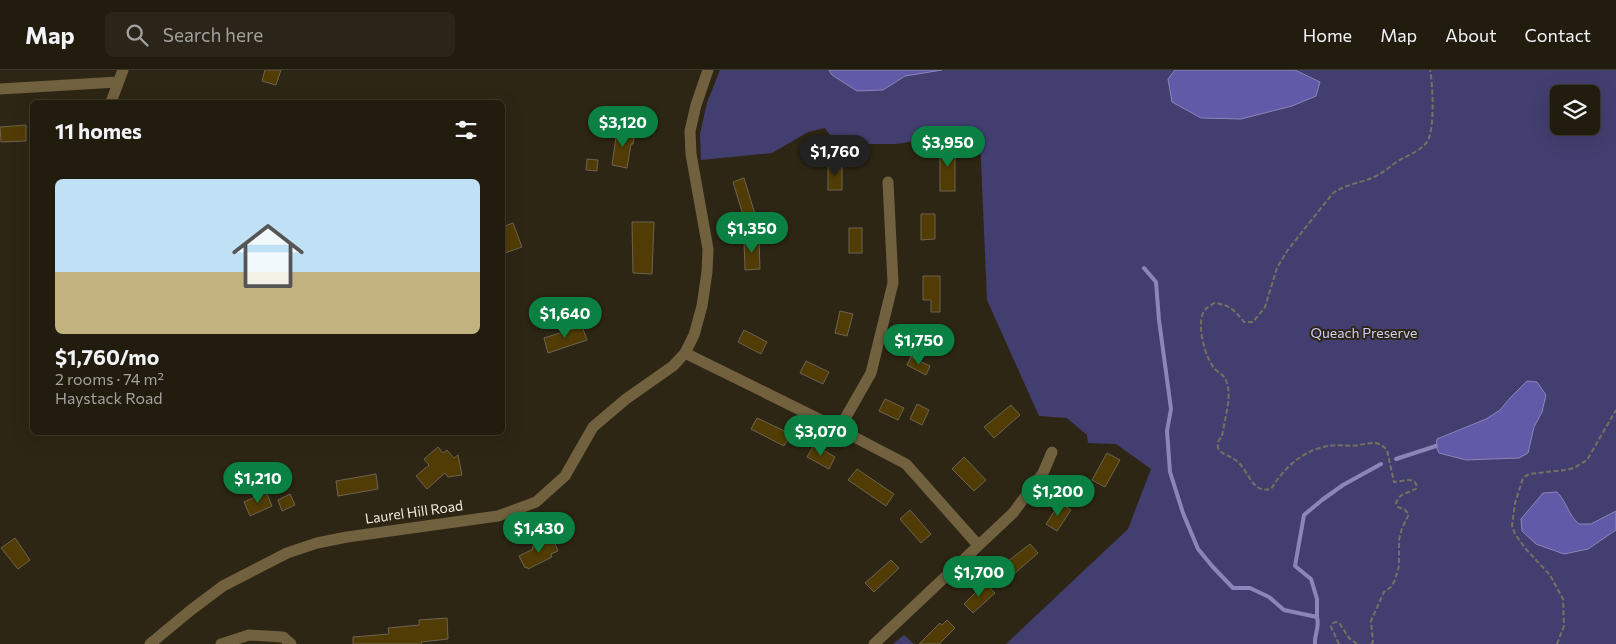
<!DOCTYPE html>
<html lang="en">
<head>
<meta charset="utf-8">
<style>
	:root { --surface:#221c0f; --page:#2a2518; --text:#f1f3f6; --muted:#a2a19e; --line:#3f3a2f; --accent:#0b8043 }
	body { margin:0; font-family:Commissioner,sans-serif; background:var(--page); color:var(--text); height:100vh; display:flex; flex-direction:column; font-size:19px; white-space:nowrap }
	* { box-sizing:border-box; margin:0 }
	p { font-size:16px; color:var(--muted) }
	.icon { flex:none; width:28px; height:28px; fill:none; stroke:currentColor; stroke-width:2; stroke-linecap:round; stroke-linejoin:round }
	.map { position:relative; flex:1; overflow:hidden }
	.drawer { position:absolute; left:30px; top:30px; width:475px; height:335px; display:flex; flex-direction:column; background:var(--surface); border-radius:8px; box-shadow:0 5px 20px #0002,0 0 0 1px var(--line) }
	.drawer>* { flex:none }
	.tools { position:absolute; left:1550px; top:15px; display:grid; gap:10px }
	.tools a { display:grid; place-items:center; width:50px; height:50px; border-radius:8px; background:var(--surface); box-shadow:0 5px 20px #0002,0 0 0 1px var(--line); font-size:25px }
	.price { position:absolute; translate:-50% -42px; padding:0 11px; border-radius:18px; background:var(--accent); color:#fff; font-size:16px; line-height:32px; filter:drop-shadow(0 1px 2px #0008) }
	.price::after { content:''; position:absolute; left:50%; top:30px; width:15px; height:11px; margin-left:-8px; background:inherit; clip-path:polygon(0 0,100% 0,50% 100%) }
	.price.active { background:#222; color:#fff }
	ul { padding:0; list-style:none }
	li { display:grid; align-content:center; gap:10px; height:265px; padding:0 25px }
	li span { display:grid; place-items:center; height:155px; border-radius:8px; color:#555 }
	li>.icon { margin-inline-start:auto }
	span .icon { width:90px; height:90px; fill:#fffc; stroke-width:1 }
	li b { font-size:21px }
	h2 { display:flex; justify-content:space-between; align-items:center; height:60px; padding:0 25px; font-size:21px }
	header { display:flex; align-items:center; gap:30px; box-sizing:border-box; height:70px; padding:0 25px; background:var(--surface); border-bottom:1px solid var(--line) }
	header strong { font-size:24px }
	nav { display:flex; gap:28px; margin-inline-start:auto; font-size:18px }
	.search { width:350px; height:45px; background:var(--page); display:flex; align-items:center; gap:12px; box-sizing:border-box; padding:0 18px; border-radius:8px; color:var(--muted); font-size:19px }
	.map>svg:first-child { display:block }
	.green { fill:#423f70; fill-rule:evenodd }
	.water { fill:#605aa8; stroke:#8b86b9 }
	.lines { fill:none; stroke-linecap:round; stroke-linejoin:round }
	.stream { stroke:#8b86b9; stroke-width:4 }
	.building { fill:#513c06; stroke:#6d6350 }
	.path { stroke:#777061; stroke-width:2; stroke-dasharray:5 2.5; stroke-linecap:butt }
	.street { stroke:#71613f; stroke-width:11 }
	.labels { text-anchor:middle; stroke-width:4; stroke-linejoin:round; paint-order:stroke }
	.park-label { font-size:14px; fill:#cecefa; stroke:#2e2614 }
	.street-label { font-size:14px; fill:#f0ebe0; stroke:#2e2614 }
</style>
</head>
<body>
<header>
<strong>Map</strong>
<div class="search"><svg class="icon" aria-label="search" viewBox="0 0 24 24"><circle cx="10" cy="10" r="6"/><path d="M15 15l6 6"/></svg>Search here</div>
<nav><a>Home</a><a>Map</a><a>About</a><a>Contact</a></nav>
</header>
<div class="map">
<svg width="1616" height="574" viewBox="0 0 1616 574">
	<rect width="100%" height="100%" fill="#2e2614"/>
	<g class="green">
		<path d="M720,0h896v574h-610l122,-115 23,-60 -35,-25 -28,-1 -1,-8 -20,-17 -28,-2 -52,-116 -7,-162 -32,-2 -52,8h-60l-11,-16 -17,4 -36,21 -71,7 -1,-26 7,-31zM1559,24h32v32h-32z"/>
		<polygon points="904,565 914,574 893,574"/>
	</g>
	<g class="water">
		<polygon points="829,0 942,0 905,6 883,20 857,21 832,5"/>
		<polygon points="1175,0 1295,0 1320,12 1316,26 1292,36 1241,49 1201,48 1172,32 1168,9"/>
		<polygon points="1527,311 1537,312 1546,325 1542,342 1534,357 1528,383 1519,388 1466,390 1439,383 1436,376 1437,369 1486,349 1500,340 1510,328"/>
		<path d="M1557,422c10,10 11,23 22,32h12l25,-13v19l-28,19 -24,5 -28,-10 -14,-13 -1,-12 22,-26z"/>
	</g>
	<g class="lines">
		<g class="stream">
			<path d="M1144,198l12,14 3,38 12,89 -4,22 3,41 13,41 15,36 14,17 21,22h17l19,9 15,13 33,7c3,11 -3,17 -2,27"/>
			<polyline points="1396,389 1436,376"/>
			<polyline points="1317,547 1317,529 1311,509 1295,496 1304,445 1322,430 1343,415 1381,394"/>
		</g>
	</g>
	<g class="building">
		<polygon points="265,0 281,0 276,15 262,11"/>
		<polygon points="26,55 26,71 1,72 0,57"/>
		<polygon points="617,60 635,63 633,74 631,74 627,98 612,95"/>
		<rect x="940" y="75" width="15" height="46"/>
		<polygon points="587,89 598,90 597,101 586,100"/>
		<rect x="828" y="94" width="14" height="26"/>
		<polygon points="744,108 755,144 744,148 733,112"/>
		<polygon points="921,144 935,144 935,169 921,170"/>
		<polygon points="632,152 654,152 652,204 633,203"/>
		<polygon points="513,153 522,177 502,184 502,157"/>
		<rect x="849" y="158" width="13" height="25"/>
		<polygon points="759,169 760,199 745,200 744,170"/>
		<polygon points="923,206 940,206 940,242 931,242 931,230 923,230"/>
		<polygon points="840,241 853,244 847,266 835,263"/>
		<polygon points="582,256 587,270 548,283 544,268"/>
		<polygon points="744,260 767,272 761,284 738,272"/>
		<polygon points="917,261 929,267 918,290 906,284"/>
		<polygon points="911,287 930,296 926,305 907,295"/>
		<polygon points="806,291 829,302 823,314 800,303"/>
		<polygon points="885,329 904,338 898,350 879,341"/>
		<polygon points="917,334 929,340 922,355 910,349"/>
		<polygon points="1011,335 1020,345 994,368 984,357"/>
		<polygon points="757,348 791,364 784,376 751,359"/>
		<polygon points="814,375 835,387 829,399 807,387"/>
		<polygon points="438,377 443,383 447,380 454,388 458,385 462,405 448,407 445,403 427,419 416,406 429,395 424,389"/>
		<polygon points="1107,383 1120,390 1105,417 1092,410"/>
		<polygon points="964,387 986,410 974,421 952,399"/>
		<polygon points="857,399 894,424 886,436 848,410"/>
		<polygon points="376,404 378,419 338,426 336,411"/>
		<polygon points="266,422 272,436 250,446 244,432"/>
		<polygon points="290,424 295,435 282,441 278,430"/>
		<polygon points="1060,433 1071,440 1057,461 1046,454"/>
		<polygon points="910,440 931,464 921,473 900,449"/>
		<polygon points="552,467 558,481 551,484 552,487 528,499 527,497 525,498 519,486 533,479 532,477"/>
		<polygon points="15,468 30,490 18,499 1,478"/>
		<polygon points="1030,474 1038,483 1007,510 998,499"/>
		<polygon points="891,490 899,498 874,522 865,513"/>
		<polygon points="985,513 995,523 973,543 964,534"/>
		<polygon points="447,548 448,569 421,572 422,574 353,574 353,567 389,564 388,558 419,555 419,550"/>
		<polygon points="947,550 955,558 939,574 919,574 940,553 942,555"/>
	</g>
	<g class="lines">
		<g class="path">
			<polyline points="1339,574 1331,557 1333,553 1336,552 1340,554 1349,568 1357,574"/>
			<path d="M1371,574l2,-2 -2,-21 13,-29 7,-5 4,-7 4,-14v-26l3,-12 7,-14 -4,-4 -7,-3 -2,-4c4,-11 12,-9 21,-15 -1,-13 -15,-6 -23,-6l-7,-32c-9,-10 -16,-7 -28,-5 -10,2 -21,-1 -31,1 -25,4 -44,22 -57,43 -21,5 -21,-20 -37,-30 -5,-4 -15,-5 -16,-12 -1,-4 1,-8 4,-10 2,-17 10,-38 5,-54 -2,-8 -7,-9 -12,-14 -10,-11 -18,-42 -12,-56 1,-4 7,-7 11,-10 14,1 21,7 30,19h9l12,-15 12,-39 10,-17 46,-58c12,-8 26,-10 39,-15 10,-4 17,-11 26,-17 10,-6 21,-9 29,-19 8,-11 6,-58 3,-72"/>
			<polyline points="1557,574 1564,556 1563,529 1550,505 1525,478 1515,464 1512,456 1515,433 1523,408 1529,404 1565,400 1574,398 1587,390 1616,340"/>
		</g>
		<g class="street">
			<polyline points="0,19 118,12"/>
			<polyline points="111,32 123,0"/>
			<polyline points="685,283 839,359 906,394 978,475"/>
			<polyline points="839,359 871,303 893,213 888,112"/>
			<polyline points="150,574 191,540 223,516 287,483 317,473 347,467 498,446 536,432 565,406 593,357 626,329 673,296 685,283 694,265 702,236 707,202 708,179 691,84 690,61 696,35 708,0"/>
			<polyline points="221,574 249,565 283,567 291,574"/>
			<polyline points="874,574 1013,443 1043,403 1052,382"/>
		</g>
	</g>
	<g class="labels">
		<g class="park-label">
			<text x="1364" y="268">Queach Preserve</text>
		</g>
		<g class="street-label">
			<text transform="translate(414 442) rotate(-8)" y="5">Laurel Hill Road</text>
		</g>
	</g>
</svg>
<div class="tools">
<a><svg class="icon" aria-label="layers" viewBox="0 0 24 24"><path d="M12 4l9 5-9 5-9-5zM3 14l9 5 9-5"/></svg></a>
</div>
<b class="price" style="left:623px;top:78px">$3,120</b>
<b class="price" style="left:948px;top:98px">$3,950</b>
<b class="price active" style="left:835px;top:107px">$1,760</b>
<b class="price" style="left:752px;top:184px">$1,350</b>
<b class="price" style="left:565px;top:269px">$1,640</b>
<b class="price" style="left:919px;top:296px">$1,750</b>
<b class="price" style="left:821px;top:387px">$3,070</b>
<b class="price" style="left:258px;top:434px">$1,210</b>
<b class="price" style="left:1058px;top:447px">$1,200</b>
<b class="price" style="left:539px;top:484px">$1,430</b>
<b class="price" style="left:979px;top:528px">$1,700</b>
<section class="drawer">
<h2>11 homes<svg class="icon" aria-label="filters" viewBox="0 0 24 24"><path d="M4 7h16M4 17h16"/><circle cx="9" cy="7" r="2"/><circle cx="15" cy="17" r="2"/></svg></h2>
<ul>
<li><span style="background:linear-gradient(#bfe0f5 60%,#c2b280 0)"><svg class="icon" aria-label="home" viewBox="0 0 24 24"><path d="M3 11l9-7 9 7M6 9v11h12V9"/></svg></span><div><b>$1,760/mo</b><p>2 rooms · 74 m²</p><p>Haystack Road</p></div></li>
</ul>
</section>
</div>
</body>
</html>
